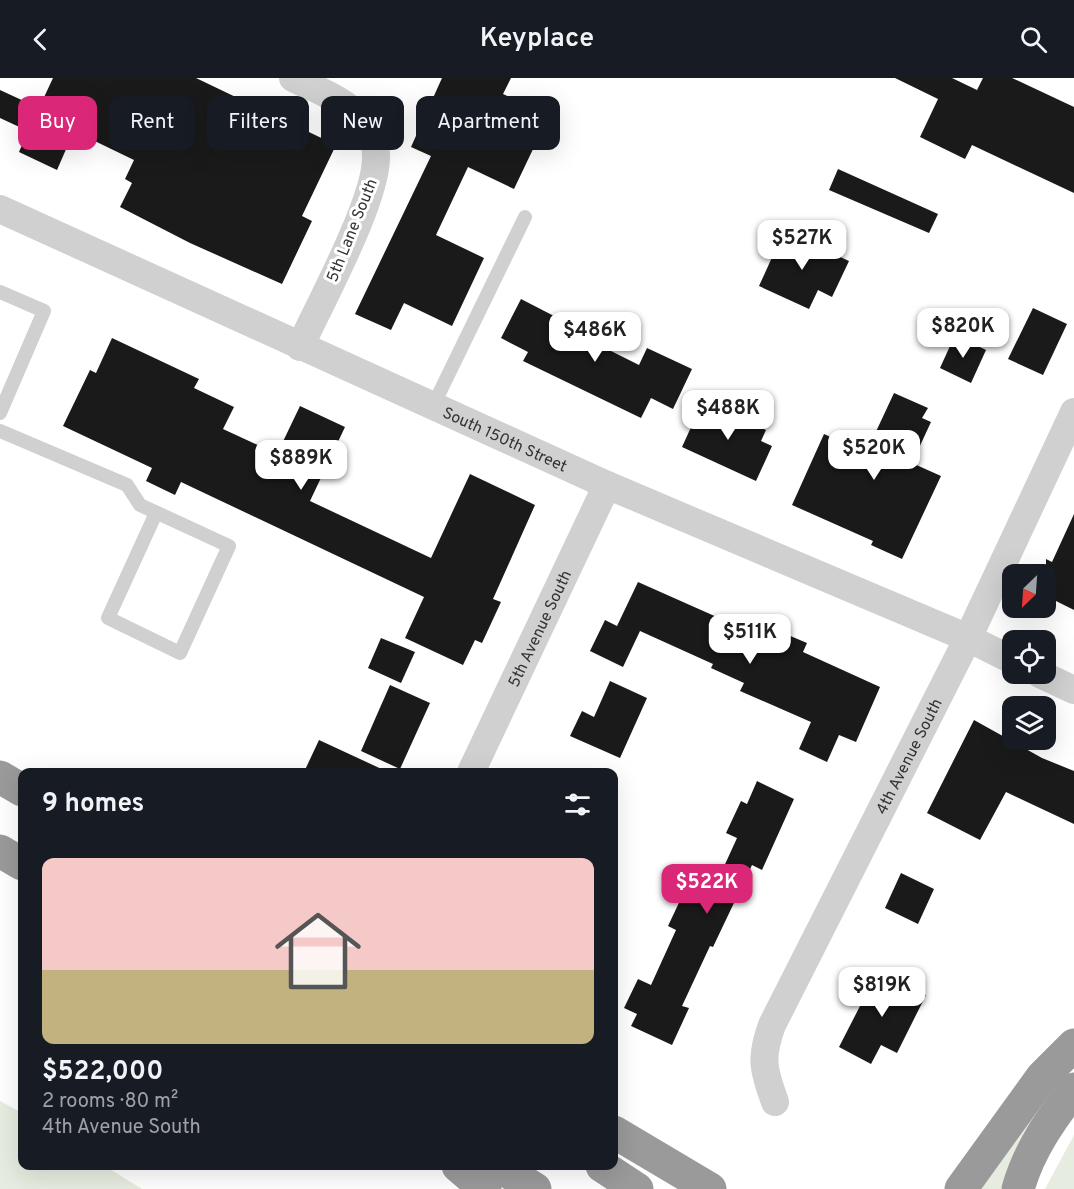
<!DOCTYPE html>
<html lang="en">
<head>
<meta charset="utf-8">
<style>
	:root { --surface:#171b24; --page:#20242c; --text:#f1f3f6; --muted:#9ea1a6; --line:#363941; --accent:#db2777 }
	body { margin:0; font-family:Overpass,sans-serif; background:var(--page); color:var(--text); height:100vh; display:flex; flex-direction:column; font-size:22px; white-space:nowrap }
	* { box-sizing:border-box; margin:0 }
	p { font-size:20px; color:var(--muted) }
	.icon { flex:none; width:33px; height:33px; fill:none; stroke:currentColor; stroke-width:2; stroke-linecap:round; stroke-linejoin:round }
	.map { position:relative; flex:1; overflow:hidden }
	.panel { position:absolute; left:18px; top:690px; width:600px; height:402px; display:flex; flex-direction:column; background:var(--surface); border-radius:12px; box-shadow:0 6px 24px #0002 }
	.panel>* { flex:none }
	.guide { position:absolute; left:18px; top:18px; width:600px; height:54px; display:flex; gap:12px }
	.needle { width:39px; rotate:205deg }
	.controls { position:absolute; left:1002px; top:486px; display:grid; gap:12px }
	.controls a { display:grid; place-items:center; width:54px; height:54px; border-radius:12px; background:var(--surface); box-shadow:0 6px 24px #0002; font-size:30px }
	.price { position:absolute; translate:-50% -51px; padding:0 14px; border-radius:12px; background:#fff; color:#222; font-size:20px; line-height:39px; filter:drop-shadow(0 2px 3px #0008) }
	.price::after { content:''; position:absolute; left:50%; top:36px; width:18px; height:14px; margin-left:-9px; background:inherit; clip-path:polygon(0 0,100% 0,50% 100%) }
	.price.selected { background:var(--accent); color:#fff }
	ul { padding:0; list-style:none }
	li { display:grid; align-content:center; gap:12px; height:318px; padding:0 24px }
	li+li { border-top:2px solid var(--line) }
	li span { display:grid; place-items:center; height:186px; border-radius:12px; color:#555 }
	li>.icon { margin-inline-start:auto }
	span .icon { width:108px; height:108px; fill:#fffc; stroke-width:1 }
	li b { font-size:26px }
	h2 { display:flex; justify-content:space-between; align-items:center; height:72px; padding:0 24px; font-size:26px }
	.pill { padding:0 21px; border-radius:12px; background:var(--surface); box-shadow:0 6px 24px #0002; font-size:21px; line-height:54px }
	.pill.selected { background:var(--accent); color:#fff }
	header { display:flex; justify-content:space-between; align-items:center; height:78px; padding:0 24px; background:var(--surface); font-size:27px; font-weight:600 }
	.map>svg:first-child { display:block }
	.green { fill:#e6ecdf }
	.building { fill:#1a1a1a }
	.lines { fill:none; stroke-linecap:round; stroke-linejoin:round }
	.service { stroke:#d0d0d0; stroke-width:14 }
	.minor { stroke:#d0d0d0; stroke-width:28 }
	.motorway { stroke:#9a9a9a; stroke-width:33 }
	.labels { text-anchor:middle; stroke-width:6; stroke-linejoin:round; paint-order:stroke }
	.street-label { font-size:16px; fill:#333; stroke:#fff }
</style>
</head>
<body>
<header><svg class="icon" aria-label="back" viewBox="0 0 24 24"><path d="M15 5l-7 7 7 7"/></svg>Keyplace<svg class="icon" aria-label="search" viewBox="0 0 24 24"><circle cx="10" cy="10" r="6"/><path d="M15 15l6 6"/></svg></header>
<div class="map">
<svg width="1074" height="1111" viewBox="0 0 1074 1111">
	<rect width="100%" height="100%" fill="#fff"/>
	<g class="green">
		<polygon points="0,1023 22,1035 22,1088 105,1088 142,1111 0,1111"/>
		<polygon points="1028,1038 1034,1041 1016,1071 1001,1111 978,1111"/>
		<polygon points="1074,1057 1074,1111 1045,1111"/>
	</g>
	<g class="building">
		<polygon points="53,0 196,0 336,67 302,138 312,143 282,206 190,165 120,129 132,105 125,101 134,82 74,53 57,92 19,74 28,53 0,40 0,12 39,30"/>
		<polygon points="442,0 511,0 503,16 531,29 527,37 545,46 514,111 468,89 436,157 484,180 452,248 404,225 391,252 355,236 431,78 411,69"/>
		<polygon points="895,0 952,0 977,12 983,0 1012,0 1074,29 1074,115 972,67 965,81 920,59 938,21"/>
		<polygon points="838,91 938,136 929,155 829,112"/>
		<polygon points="784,153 849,183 832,219 818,212 809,231 759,208"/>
		<polygon points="521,221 554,238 551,243 639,287 647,270 692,291 673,331 651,320 641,340 523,283 528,274 501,260"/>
		<polygon points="1033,230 1067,246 1043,297 1008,281"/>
		<polygon points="955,257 986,272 971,305 940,290"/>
		<polygon points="112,260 199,301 194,310 234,329 223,351 277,376 300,328 345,349 310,423 431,480 470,396 535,427 493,521 501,524 482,565 475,562 463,587 405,560 424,519 181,404 175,417 146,403 152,390 63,348 90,292 96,295"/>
		<polygon points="894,315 928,330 922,340 931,344 912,385 941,398 902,481 871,467 873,463 792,427 824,356 866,375"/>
		<polygon points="703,323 766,352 761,363 772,368 756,403 682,369"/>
		<polygon points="1074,436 1074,532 1046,518 1046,481 1052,484"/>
		<polygon points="638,504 764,560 769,549 807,565 803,574 880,609 856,664 839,657 827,684 799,671 811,644 740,613 744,605 711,590 713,586 640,553 623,589 590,573 605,542 617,548"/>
		<polygon points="381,560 415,574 401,605 368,590"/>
		<polygon points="610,603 647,620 620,680 570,658 582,633 594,639"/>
		<polygon points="390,607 430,625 400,691 361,673"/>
		<polygon points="974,642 1042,680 1074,693 1074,746 1006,714 980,762 927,735"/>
		<polygon points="319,662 388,694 304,694"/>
		<polygon points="757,703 794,721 762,792 752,787 713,869 710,868 682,928 689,930 672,967 631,948 637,936 624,930 638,901 651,907 676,852 668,848 693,795 716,806 737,760 726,755 741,723 747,726"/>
		<polygon points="901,795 934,811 918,846 885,830"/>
		<polygon points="878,893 926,917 897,975 881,967 871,986 839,969"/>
	</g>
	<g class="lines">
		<g class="service">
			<polyline points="0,214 44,233 0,335"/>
			<polyline points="433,328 525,139"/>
			<polyline points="0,353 127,407 140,427 229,468 180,575 108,540 156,435"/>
		</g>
		<g class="minor">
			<path d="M293,0c24,12 53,22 70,43 7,9 13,23 13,34 2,43 -56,148 -76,192"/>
			<path id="s1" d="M0,131l607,276 361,153 44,22"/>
			<polyline points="1040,596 1074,612"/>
			<path id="s2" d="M471,694l136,-287"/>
			<path id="s3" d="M775,1024c-12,-33 -15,-44 -3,-77l196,-387 106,-226"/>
		</g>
		<g class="motorway">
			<polyline points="0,699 22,712"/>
			<polyline points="0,773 22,786"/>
			<polyline points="614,1054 710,1111"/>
			<polyline points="458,1088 485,1111"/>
			<polyline points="499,1088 535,1111"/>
			<polyline points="602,1088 637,1111"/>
			<polyline points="961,1111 1042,999 1074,967"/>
			<path d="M1018,1111c11,-39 32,-68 56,-100"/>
		</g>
	</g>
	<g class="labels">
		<g class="street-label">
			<text transform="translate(351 152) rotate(-68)" y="6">5th Lane South</text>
			<text dy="6" stroke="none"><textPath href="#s1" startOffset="555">South 150th Street</textPath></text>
			<text dy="6" stroke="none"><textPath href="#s2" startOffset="159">5th Avenue South</textPath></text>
			<text dy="6" stroke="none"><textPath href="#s3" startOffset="381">4th Avenue South</textPath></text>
		</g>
	</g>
</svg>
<div class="controls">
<a><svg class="needle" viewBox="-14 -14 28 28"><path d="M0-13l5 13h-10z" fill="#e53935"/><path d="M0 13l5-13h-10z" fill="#9ea1a6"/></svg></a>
<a><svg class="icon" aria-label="locate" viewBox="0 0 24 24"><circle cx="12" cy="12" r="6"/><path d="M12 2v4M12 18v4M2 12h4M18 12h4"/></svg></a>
<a><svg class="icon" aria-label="layers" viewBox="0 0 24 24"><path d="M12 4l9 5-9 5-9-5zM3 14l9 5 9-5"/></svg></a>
</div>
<b class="price" style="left:802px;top:193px">$527K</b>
<b class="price" style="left:963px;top:281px">$820K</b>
<b class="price" style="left:595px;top:285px">$486K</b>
<b class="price" style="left:728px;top:363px">$488K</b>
<b class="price" style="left:874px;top:403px">$520K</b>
<b class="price" style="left:301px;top:413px">$889K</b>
<b class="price" style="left:750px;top:587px">$511K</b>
<b class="price selected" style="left:707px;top:837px">$522K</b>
<b class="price" style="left:882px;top:940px">$819K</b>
<div class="guide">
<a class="pill selected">Buy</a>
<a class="pill">Rent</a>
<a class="pill">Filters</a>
<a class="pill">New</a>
<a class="pill">Apartment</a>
</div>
<section class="panel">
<h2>9 homes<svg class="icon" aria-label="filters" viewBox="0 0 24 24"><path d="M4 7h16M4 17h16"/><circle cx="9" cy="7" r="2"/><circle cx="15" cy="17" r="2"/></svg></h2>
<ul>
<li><span style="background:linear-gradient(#f6c9c9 60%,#c2b280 0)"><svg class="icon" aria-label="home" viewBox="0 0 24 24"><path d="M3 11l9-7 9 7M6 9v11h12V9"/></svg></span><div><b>$522,000</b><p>2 rooms · 80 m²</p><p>4th Avenue South</p></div></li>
</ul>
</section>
</div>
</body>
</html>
